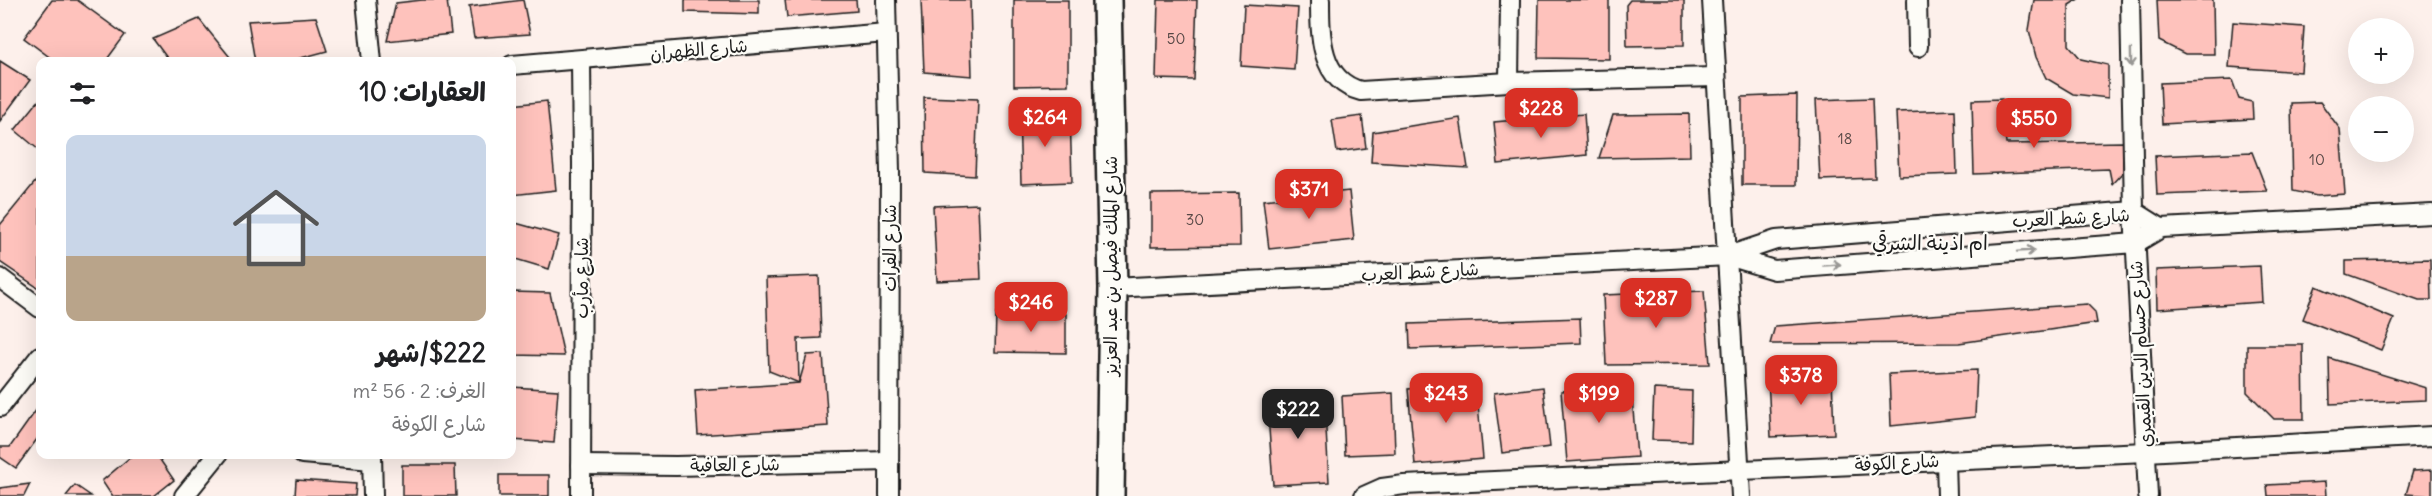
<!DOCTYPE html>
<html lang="ar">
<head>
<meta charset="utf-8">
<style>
	:root { --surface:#fff; --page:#f2f2f2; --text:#202124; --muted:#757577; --line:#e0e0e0; --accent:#d93025 }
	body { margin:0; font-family:Delius,"Playpen Sans Arabic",sans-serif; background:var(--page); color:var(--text); direction:rtl; height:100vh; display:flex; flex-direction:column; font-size:22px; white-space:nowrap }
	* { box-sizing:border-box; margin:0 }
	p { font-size:20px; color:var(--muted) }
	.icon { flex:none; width:33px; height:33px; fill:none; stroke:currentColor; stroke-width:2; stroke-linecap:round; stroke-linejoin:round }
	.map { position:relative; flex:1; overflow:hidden; direction:ltr }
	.details { position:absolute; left:36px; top:57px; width:480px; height:402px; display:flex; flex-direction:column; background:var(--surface); border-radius:12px; box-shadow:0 6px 24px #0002; direction:rtl }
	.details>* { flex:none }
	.tools { position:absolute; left:2348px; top:18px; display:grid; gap:12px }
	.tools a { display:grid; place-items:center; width:66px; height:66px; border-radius:50%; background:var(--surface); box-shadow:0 6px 24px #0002; font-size:30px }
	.price { position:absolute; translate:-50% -51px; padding:0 14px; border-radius:12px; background:var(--accent); color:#fff; font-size:20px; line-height:39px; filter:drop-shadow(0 2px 3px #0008) }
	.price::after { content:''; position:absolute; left:50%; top:36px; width:18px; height:14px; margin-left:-9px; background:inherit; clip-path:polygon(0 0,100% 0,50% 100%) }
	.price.on { background:#222; color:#fff }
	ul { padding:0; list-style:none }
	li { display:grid; align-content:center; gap:12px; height:318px; padding:0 30px }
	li+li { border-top:2px solid var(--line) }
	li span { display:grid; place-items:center; height:186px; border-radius:12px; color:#555 }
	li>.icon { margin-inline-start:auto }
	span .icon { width:108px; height:108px; fill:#fffc; stroke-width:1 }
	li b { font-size:26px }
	h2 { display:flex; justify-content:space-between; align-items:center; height:72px; padding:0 30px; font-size:26px }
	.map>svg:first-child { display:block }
	.building { fill:#fec2bc; stroke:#1c1c1c; stroke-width:1.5 }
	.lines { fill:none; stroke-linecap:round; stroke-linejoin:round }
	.minor-casing { stroke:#1c1c1c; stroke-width:22 }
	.secondary-casing { stroke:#1c1c1c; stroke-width:32 }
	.minor { stroke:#fdfcf7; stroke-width:18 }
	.secondary { stroke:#fdfcf7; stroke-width:27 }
	.oneway { stroke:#989794 }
	.labels { text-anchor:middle; stroke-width:4.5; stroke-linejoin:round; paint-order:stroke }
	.number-label { font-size:15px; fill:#544644 }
	.street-label { font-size:18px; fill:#1c1c1c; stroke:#fdfcf7 }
	.neighbourhood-label { font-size:20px; fill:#1c1c1c; stroke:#fdfcf7 }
</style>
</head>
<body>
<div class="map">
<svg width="2432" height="496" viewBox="0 0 2432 496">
	<rect width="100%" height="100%" fill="#fdf0eb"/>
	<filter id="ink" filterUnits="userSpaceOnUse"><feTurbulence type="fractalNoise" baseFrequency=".0167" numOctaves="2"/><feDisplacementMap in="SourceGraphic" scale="12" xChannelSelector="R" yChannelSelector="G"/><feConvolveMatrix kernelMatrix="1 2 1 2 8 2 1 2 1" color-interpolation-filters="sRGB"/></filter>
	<g filter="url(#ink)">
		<g class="building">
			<polygon points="52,0 77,0 125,35 105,62 56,62 24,38"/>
			<polygon points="422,0 447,0 451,34 387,41 396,3"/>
			<polygon points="523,0 530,34 474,38 469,7"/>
			<polygon points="685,0 759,0 759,14 685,12"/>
			<polygon points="785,0 856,0 857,11 787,17"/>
			<polygon points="921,0 970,0 972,76 924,72"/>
			<polygon points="1014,0 1068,0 1068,85 1014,86"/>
			<polygon points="1158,0 1197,0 1194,80 1156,79"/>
			<polygon points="1539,0 1609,0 1609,59 1538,58"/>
			<polygon points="1630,0 1684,0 1684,45 1627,46 1626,5"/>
			<polygon points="2034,0 2077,0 2069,5 2069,45 2081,59 2108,65 2108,98 2073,94 2046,78 2036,57 2029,30"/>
			<polygon points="2157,0 2213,0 2214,54 2185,54 2159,41"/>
			<polygon points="1244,5 1298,8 1294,70 1241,66"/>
			<polygon points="316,17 327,51 286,62 255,62 248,21"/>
			<polygon points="199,19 234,62 170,62 153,39"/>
			<polygon points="2233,22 2304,27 2301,72 2229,67"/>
			<polygon points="0,61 30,80 0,121"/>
			<polygon points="2232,80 2239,99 2252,102 2253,119 2162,124 2160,83"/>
			<polygon points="1797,95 1796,185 1742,185 1742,97"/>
			<polygon points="924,97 978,99 975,176 925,173"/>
			<polygon points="1872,98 1875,178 1820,180 1816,100"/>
			<polygon points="40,99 40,151 15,130"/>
			<polygon points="2002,99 2006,144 2123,142 2123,172 2112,184 2109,169 1974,174 1972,100"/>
			<polygon points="547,101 556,190 512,195 512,105"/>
			<polygon points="2320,102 2340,129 2345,194 2317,196 2293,191 2291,103"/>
			<polygon points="1955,110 1957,174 1899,176 1896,112"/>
			<polygon points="1070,113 1072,182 1021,184 1019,114"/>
			<polygon points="1584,114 1587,155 1498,164 1494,122"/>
			<polygon points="1689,114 1690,156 1599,158 1613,115"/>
			<polygon points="1362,116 1366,148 1337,152 1332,120"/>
			<polygon points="1460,118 1468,168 1371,162 1373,132"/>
			<polygon points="2252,152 2267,191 2157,195 2155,156"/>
			<polygon points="40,176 40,289 0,262 0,225"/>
			<polygon points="1349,191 1354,240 1269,249 1263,200"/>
			<polygon points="1239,193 1240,246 1151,247 1151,194"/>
			<polygon points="978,204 981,279 937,281 933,206"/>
			<polygon points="512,222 559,235 549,269 512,258"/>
			<polygon points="2430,259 2431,300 2419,300 2346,274 2346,261"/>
			<polygon points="2260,266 2262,302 2157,309 2156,270"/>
			<polygon points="819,276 821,338 798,339 799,383 769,371 766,278"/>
			<polygon points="2316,286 2394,319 2381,350 2303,319"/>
			<polygon points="1704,291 1710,364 1606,365 1603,295"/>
			<polygon points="512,292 550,293 564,356 512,355"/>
			<polygon points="2087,304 2095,312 2097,323 1959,343 1770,344 1775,326"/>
			<polygon points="996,313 1066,314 1066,353 995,352"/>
			<polygon points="1580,318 1581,343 1410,349 1409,324"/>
			<polygon points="2247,345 2303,345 2304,419 2274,419 2247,392"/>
			<polygon points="823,354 828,426 698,435 695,390 799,383 807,355"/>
			<polygon points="2329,358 2426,388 2426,400 2330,404"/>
			<polygon points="1977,370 1975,417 1891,426 1889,374"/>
			<polygon points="1832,375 1834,434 1771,437 1768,377"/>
			<polygon points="1476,383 1483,459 1415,465 1408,389"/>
			<polygon points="1631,386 1637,457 1567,462 1561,391"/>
			<polygon points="512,387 558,390 554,443 512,440"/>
			<polygon points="1543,387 1550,447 1502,453 1494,393"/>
			<polygon points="1654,389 1692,391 1691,441 1652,440"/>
			<polygon points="1393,393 1395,453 1345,455 1342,396"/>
			<polygon points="1324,395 1329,482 1273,485 1267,400"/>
			<polygon points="37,409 40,412 40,435 16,468 0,457 0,447 10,447"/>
			<polygon points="134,454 156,454 174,480 154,496 112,496 102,481"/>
			<polygon points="402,465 455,465 456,496 402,496"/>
			<polygon points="2432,470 2432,496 2406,494 2413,471"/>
			<rect x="499" y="475" width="50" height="21"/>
			<polygon points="296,480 356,484 355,496 295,496"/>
			<polygon points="2325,482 2326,496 2268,496 2267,485"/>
			<polygon points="30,484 24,496 0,496 0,488"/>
			<polygon points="75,485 91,496 66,496"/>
		</g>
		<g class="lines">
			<g class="minor-casing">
				<g id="minor">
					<polyline points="366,0 372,62"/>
					<polyline points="886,0 890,172 889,496"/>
					<path d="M1320,0c0,35 0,81 41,91l148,-9 207,-5"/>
					<polyline points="1712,0 1741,496"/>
					<polyline points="1917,0 1918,47"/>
					<polyline points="2130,0 2134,211 2148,496"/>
					<polyline points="581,60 582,164 581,496"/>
					<polyline points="512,65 886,33"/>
					<polyline points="1509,82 1510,0"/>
					<polyline points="1728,256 1774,270 2136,243 2161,228 2432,214"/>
					<polyline points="0,278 40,308"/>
					<polyline points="1113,288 1728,256 1776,240 2134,211 2161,228"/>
					<polyline points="0,407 40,356"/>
					<polyline points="302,454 372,460"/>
					<polyline points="372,454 373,496"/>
					<polyline points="1946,460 1947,496"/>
					<polyline points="581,465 676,466 889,461"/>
					<polyline points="184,496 218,454"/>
					<polyline points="1364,496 1382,488 1404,485 2146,452 2432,436"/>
				</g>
			</g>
			<g class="secondary-casing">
				<polyline id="secondary" points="1107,0 1113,288 1110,496"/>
			</g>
			<use href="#minor" class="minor"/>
			<use href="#secondary" class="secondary"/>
		</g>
		<defs><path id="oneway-shaft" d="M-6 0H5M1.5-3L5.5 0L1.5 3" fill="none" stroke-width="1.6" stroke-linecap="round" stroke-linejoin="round" transform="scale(1.5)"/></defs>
		<g class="oneway">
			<use href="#oneway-shaft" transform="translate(2131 58) rotate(89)"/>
			<use href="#oneway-shaft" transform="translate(2026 251) rotate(-4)"/>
			<use href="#oneway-shaft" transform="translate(1832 265) rotate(-4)"/>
		</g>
	</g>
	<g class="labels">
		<g class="number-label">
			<text x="1176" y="44">50</text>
			<text x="1845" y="144">18</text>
			<text x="2317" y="165">10</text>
			<text x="1195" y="225">30</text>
		</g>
		<g class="street-label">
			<text transform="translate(699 50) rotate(-5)" y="6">شارع الظهران</text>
			<text transform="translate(2071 218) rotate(-3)" y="6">شارع شط العرب</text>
			<text transform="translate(890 248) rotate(-90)" y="6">شارع الفرات</text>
			<text transform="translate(1111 266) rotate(-90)" y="6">شارع الملك فيصل بن عبد العزيز</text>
			<text transform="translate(1420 272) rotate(-3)" y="6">شارع شط العرب</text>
			<text transform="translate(582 278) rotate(-90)" y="6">شارع مأرب</text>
			<text transform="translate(2141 354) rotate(-93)" y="6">شارع حسام الدين القيمري</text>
			<text transform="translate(1897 463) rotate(-3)" y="6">شارع الكوفة</text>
			<text transform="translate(735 465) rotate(-1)" y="6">شارع العافية</text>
		</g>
		<g class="neighbourhood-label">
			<text x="1930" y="250">ام اذينة الشرقي</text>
		</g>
	</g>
</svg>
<div class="tools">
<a>+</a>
<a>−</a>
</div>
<b class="price" style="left:1541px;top:139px">$228</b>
<b class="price" style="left:1045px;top:148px">$264</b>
<b class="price" style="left:2034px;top:149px">$550</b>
<b class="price" style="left:1309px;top:220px">$371</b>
<b class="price" style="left:1656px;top:329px">$287</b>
<b class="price" style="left:1031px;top:333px">$246</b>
<b class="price" style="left:1801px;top:406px">$378</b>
<b class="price" style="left:1446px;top:424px">$243</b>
<b class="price" style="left:1599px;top:424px">$199</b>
<b class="price on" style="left:1298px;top:440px">$222</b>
<section class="details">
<h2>العقارات: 10<svg class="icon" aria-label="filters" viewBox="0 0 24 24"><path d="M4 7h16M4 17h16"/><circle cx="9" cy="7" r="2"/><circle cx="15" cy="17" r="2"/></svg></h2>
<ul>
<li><span style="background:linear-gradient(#c9d6e8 65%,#b9a48a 0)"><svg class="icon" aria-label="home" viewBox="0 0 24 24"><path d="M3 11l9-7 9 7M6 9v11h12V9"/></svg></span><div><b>$222/شهر</b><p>الغرف: 2 · 56 m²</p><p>شارع الكوفة</p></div></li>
</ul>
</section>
</div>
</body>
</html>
